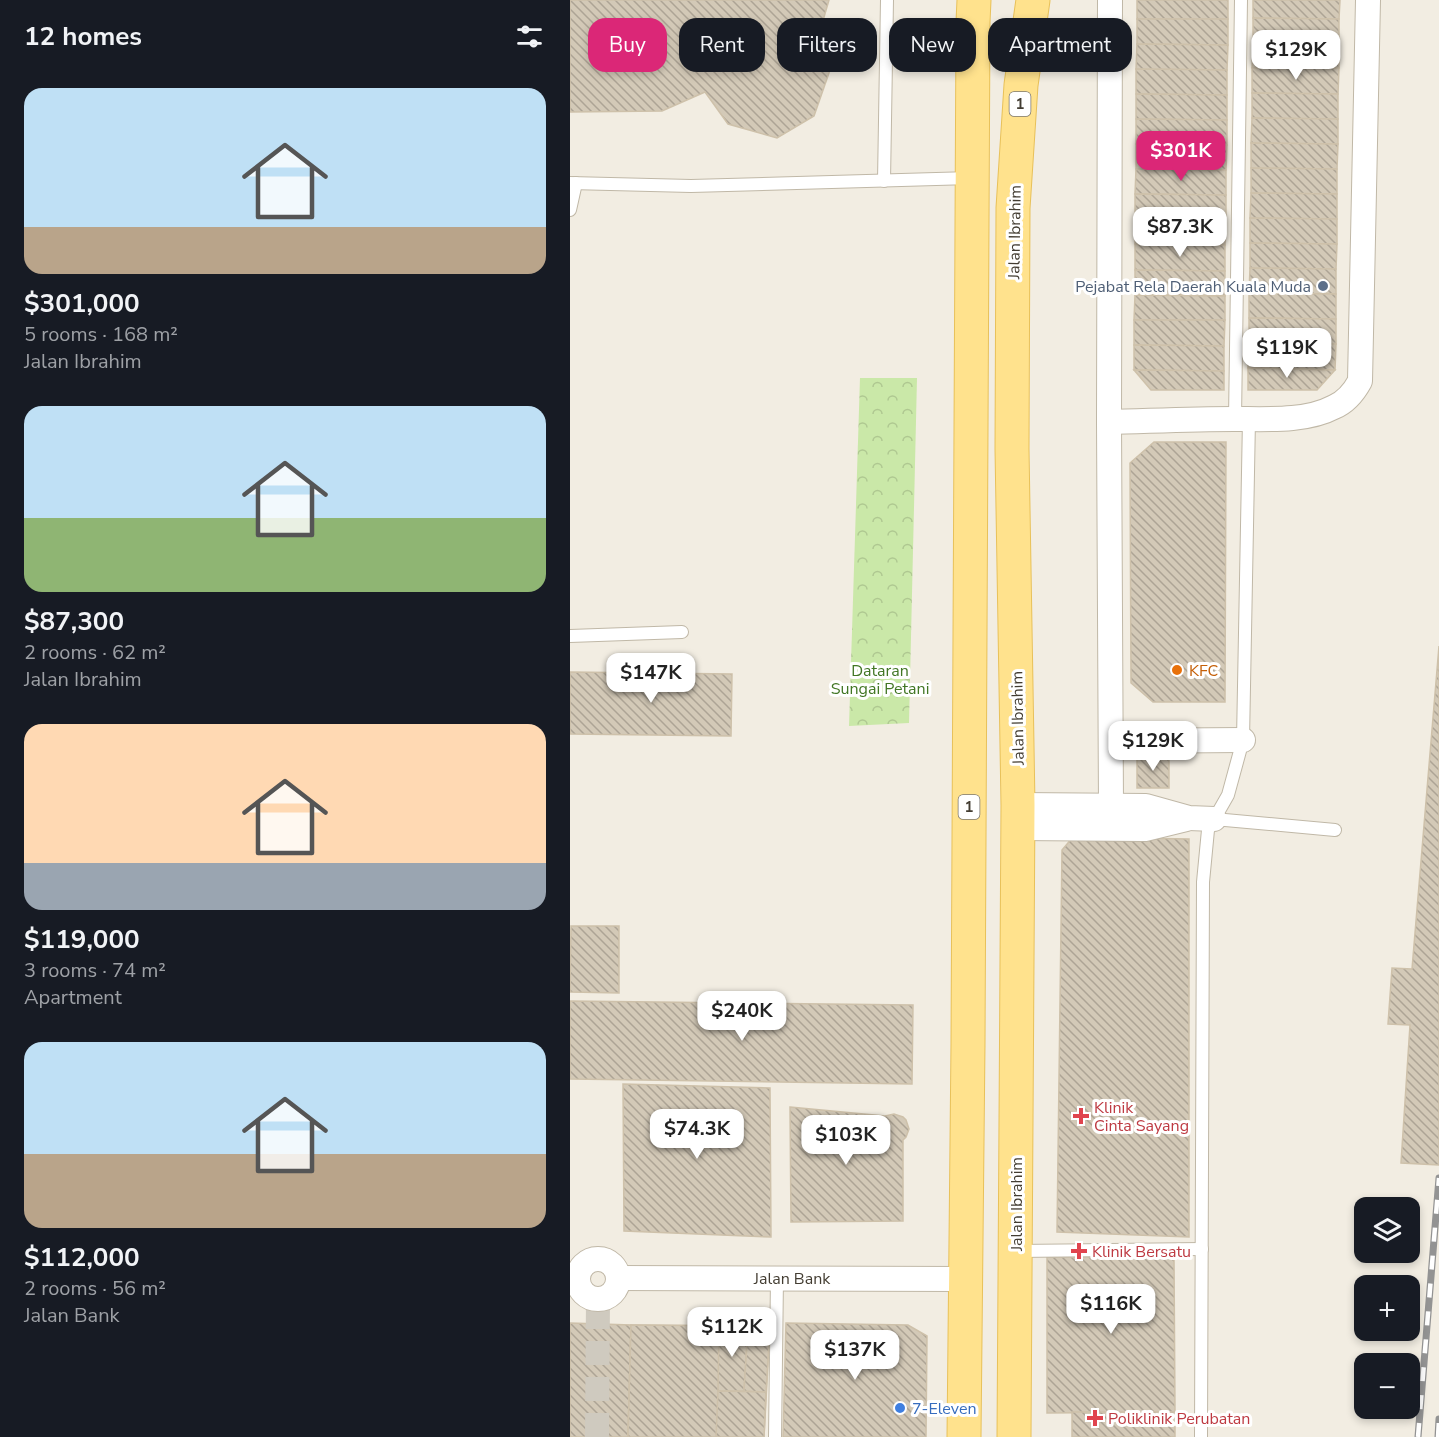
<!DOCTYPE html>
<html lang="en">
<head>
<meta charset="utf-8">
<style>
	:root { --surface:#171b24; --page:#20242c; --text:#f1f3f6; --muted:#9ea1a6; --accent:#db2777 }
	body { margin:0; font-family:"Nunito Sans",sans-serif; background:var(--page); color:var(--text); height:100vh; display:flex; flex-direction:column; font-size:22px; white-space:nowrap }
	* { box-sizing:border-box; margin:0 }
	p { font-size:20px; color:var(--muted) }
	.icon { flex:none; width:33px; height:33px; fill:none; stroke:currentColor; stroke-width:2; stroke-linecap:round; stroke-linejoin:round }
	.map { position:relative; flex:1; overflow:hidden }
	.panel { display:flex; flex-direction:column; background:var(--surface); width:570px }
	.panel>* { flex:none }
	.guide { position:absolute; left:18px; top:18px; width:570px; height:54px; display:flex; gap:12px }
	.buttons { position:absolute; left:784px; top:1197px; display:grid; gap:12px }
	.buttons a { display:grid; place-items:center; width:66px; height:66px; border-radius:12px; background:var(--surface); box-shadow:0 3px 9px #0003; font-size:30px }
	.price { position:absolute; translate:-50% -51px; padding:0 14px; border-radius:12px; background:#fff; color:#222; font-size:20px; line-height:39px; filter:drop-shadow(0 2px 3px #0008) }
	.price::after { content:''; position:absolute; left:50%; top:36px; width:18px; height:14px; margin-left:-9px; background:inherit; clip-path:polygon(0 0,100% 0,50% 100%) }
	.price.active { background:var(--accent); color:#fff }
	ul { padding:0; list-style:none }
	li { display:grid; align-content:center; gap:12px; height:318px; padding:0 24px }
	li span { display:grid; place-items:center; height:186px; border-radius:18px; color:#555 }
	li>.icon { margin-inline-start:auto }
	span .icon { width:108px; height:108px; fill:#fffc; stroke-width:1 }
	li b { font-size:26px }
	h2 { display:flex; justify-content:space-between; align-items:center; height:72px; padding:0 24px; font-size:26px }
	.tag { padding:0 21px; border-radius:18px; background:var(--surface); box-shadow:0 3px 9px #0003; font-size:21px; line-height:54px }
	.tag.active { background:var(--accent); color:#fff }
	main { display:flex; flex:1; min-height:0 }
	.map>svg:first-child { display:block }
	.park { fill:url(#park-crowns) }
	.building { fill:url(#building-back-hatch); stroke:#cec1aa; stroke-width:1.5 }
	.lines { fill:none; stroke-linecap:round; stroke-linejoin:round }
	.street-tunnel { stroke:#cfcabf; stroke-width:24; stroke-dasharray:24 12; stroke-linecap:butt }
	.lane-casing { stroke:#c0b8a7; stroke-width:14 }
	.street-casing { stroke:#c0b8a7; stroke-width:26 }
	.primary-casing { stroke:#e8c15a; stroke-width:35 }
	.lane { stroke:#fff; stroke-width:12 }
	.street { stroke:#fff; stroke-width:24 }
	.primary { stroke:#ffe28d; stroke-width:33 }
	.rail-casing { stroke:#939393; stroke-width:7 }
	.rail { stroke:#fff; stroke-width:4.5; stroke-dasharray:14; stroke-linecap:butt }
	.service-dot { fill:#5c6f8a; stroke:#fff; stroke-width:2 }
	.food-dot { fill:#e8710a; stroke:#fff; stroke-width:2 }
	.health-dot { fill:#e0444e; stroke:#fff; stroke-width:2 }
	.shop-dot { fill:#3f7fe0; stroke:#fff; stroke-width:2 }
	.labels { text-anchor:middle; stroke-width:6; stroke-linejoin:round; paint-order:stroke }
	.shield { fill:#fff; stroke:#7b7770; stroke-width:1.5 }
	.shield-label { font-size:15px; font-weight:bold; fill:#433d32 }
	.street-label { font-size:16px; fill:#433d32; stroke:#fff }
	.service-label { font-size:16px; fill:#4e5e75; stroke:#fff; text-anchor:end }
	.park-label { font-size:16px; fill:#417624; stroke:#fff }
	.food-label { font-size:16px; fill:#c56008; stroke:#fff; text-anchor:start }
	.health-label { font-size:16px; fill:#be3a42; stroke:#fff; text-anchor:start }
	.shop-label { font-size:16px; fill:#366cbe; stroke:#fff; text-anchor:start }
</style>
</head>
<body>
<main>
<section class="panel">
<h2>12 homes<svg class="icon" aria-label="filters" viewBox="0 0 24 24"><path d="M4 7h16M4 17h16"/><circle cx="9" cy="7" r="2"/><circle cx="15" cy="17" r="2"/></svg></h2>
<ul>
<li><span style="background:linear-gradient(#bfe0f5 75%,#b9a48a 0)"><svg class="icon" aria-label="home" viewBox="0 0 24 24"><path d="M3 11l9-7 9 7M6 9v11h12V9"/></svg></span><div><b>$301,000</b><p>5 rooms · 168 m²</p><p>Jalan Ibrahim</p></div></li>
<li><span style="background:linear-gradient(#bfe0f5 60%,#8fb573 0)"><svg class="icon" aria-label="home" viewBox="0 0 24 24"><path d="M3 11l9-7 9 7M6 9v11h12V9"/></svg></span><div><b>$87,300</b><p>2 rooms · 62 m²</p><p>Jalan Ibrahim</p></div></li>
<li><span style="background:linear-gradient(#ffd9b3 75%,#9aa5b1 0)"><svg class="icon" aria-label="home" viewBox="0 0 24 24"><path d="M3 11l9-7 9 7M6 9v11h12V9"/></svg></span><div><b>$119,000</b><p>3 rooms · 74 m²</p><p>Apartment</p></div></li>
<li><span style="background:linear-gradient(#bfe0f5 60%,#b9a48a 0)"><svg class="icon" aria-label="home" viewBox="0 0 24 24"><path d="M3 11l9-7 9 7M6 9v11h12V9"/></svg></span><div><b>$112,000</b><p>2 rooms · 56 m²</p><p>Jalan Bank</p></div></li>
</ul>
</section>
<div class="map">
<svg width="869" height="1437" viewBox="0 0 869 1437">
	<defs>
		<pattern id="park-crowns" width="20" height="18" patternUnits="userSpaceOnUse" patternTransform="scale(1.5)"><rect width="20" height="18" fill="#cae8a8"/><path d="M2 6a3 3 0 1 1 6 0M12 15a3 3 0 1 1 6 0" fill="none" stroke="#afc891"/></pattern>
		<pattern id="building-back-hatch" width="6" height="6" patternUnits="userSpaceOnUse" patternTransform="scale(1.5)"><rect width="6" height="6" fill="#d3c9b7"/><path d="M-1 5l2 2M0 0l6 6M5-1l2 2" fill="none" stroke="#ada495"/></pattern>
	</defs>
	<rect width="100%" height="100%" fill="#f2ede2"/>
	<polygon class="park" points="290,378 347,378 339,723 279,726"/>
	<g class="building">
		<polygon points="0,0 259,0 247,41 260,70 244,116 207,138 158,124 135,92 92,111 0,112"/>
		<rect x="567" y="0" width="91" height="19"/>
		<polygon points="683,0 770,0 769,19 683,18"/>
		<polygon points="683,18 769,19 769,44 683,42"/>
		<polygon points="567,19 658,19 658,45 567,44"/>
		<polygon points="683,42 769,44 769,68 682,68"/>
		<polygon points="567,44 658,45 657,70 566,69"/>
		<polygon points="682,68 769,68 768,94 682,93"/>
		<polygon points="566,69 657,70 657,95 566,94"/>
		<polygon points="682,93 768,94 768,119 682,118"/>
		<polygon points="566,94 657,95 657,120 566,119"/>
		<polygon points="682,118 768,119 768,144 681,143"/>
		<polygon points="566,119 657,120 657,145 566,144"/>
		<polygon points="681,143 768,144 767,169 681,168"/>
		<polygon points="566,144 657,145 656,170 566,169"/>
		<polygon points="681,168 767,169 767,194 681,193"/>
		<polygon points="566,169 656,170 656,195 565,194"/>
		<polygon points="681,193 767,194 767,219 680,218"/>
		<polygon points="565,194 656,195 656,220 565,220"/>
		<polygon points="680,218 767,219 767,244 680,243"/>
		<polygon points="565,220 656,220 655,245 565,244"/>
		<polygon points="680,243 767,244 766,269 680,268"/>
		<polygon points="565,244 655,245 655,271 565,270"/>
		<polygon points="680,268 766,269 766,294 679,293"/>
		<polygon points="565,270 655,271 655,296 565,295"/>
		<polygon points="679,293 766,294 766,319 679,318"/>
		<polygon points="565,295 655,296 655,320 564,320"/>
		<polygon points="679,318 766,319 766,344 679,344"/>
		<polygon points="564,320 655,320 654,346 564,345"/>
		<polygon points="679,344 766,344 765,370 678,368"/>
		<polygon points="564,345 654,346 654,371 564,370"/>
		<polygon points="678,368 765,370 747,390 678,390"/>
		<polygon points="564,370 654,371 654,390 581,390"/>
		<polygon points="584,442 656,442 655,702 583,702 561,683 560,463"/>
		<polygon points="869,646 869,1165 831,1163 840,1025 818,1024 822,968 842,969"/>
		<polygon points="0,672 162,674 161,736 0,734"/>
		<polygon points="567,755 599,756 599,788 567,788"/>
		<polygon points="503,837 619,839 619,1237 487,1232 492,850"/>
		<polygon points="1,926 49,926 49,993 0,992"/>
		<polygon points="0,1001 343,1005 342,1084 0,1079"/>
		<polygon points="53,1084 200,1088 201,1237 54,1231"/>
		<polygon points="220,1107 315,1116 324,1114 333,1117 336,1120 339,1129 336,1137 333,1140 333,1221 221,1222"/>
		<polygon points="477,1257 604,1257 605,1412 477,1413"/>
		<polygon points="0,1323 61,1325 58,1437 0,1437"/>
		<polygon points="216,1323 338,1325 357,1336 356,1437 213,1437"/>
		<polygon points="61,1325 149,1326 146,1437 58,1437"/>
		<polygon points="61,1325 200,1326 194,1437 58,1437"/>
		<polygon points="149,1326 178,1327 174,1391 148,1391"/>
		<polygon points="200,1326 196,1392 174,1391 178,1327"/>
		<polygon points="148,1391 196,1392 194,1437 146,1437"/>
		<rect x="502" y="1412" width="103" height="25"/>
	</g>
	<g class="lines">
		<polyline class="street-tunnel" points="27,1437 28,1299"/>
		<g class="lane-casing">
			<g id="lane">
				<polyline points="314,181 317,0"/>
				<polyline points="0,183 121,186 401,178"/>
				<polyline points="0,210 6,183"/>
				<polyline points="665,419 671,0"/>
				<polyline points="0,636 112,632"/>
				<polyline points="644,819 765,830"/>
				<polyline points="447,1251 632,1249"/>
				<polyline points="205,1437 207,1278"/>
				<polyline points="631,1437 633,882 638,830 658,795 673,740 679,419"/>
			</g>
		</g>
		<g class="street-casing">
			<g id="street">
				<polyline points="540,0 539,422 541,806"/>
				<path d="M539,422c41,-1 83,-3 125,-3 31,0 72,3 100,-12 12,-5 20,-15 26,-26l8,-381"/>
				<polyline points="541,741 673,740"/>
				<polyline points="448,805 576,806 619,818 644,819"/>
				<polyline points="448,828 575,829 616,819"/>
				<circle cx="28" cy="1279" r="20"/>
				<polyline points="48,1278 396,1279"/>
			</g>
		</g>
		<g class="primary-casing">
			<g id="primary">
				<polyline points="394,1437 398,1044 403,22 404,0"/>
				<polyline points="444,1437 448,805 442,449 443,208 451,85 463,0"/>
			</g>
		</g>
		<use href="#lane" class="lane"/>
		<use href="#street" class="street"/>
		<use href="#primary" class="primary"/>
		<g class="rail-casing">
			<g id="rail">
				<polyline points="848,1437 869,1178"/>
				<polyline points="868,1437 869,1419"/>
			</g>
		</g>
		<use href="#rail" class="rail"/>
	</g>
	<circle class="service-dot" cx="753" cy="286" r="6"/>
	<circle class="food-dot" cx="607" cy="670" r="6"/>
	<g class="health-dot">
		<path d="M508 1107h6v6h6v6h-6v6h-6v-6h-6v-6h6z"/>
		<path d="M506 1242h6v6h6v6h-6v6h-6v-6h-6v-6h6z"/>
		<path d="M522 1409h6v6h6v6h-6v6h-6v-6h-6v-6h6z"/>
	</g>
	<circle class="shop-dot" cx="330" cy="1408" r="6"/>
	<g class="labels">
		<g class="shield">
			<rect x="439.5" y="92" width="21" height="24" rx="4.5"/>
			<rect x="388.5" y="795" width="21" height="24" rx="4.5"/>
		</g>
		<g class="shield-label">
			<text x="450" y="109">1</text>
			<text x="399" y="812">1</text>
		</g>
		<g class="street-label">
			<text transform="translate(444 232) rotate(-89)" y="6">Jalan Ibrahim</text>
			<text transform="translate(447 718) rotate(-91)" y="6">Jalan Ibrahim</text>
			<text transform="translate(446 1204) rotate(-90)" y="6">Jalan Ibrahim</text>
			<text x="222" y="1284">Jalan Bank</text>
		</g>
		<g class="service-label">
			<text x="741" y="292">Pejabat Rela Daerah Kuala Muda</text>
		</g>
		<g class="park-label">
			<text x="310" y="676">Dataran<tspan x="310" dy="18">Sungai Petani</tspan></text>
		</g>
		<g class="food-label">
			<text x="619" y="676">KFC</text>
		</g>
		<g class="health-label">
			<text x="524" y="1113">Klinik<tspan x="524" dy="18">Cinta Sayang</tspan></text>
			<text x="522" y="1257">Klinik Bersatu</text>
			<text x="538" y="1424">Poliklinik Perubatan</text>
		</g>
		<g class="shop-label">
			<text x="342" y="1414">7-Eleven</text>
		</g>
	</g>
</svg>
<div class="buttons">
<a><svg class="icon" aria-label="layers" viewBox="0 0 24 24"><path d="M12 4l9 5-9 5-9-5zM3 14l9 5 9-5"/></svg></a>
<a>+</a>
<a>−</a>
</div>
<b class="price" style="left:726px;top:81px">$129K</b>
<b class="price active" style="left:611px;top:182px">$301K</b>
<b class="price" style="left:610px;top:258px">$87.3K</b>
<b class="price" style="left:717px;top:379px">$119K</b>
<b class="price" style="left:81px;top:704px">$147K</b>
<b class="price" style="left:583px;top:772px">$129K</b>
<b class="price" style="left:172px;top:1042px">$240K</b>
<b class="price" style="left:127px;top:1160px">$74.3K</b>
<b class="price" style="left:276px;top:1166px">$103K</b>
<b class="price" style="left:541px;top:1335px">$116K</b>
<b class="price" style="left:162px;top:1358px">$112K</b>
<b class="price" style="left:285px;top:1381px">$137K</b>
<div class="guide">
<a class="tag active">Buy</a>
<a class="tag">Rent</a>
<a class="tag">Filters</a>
<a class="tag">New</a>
<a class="tag">Apartment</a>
</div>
</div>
</main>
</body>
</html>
